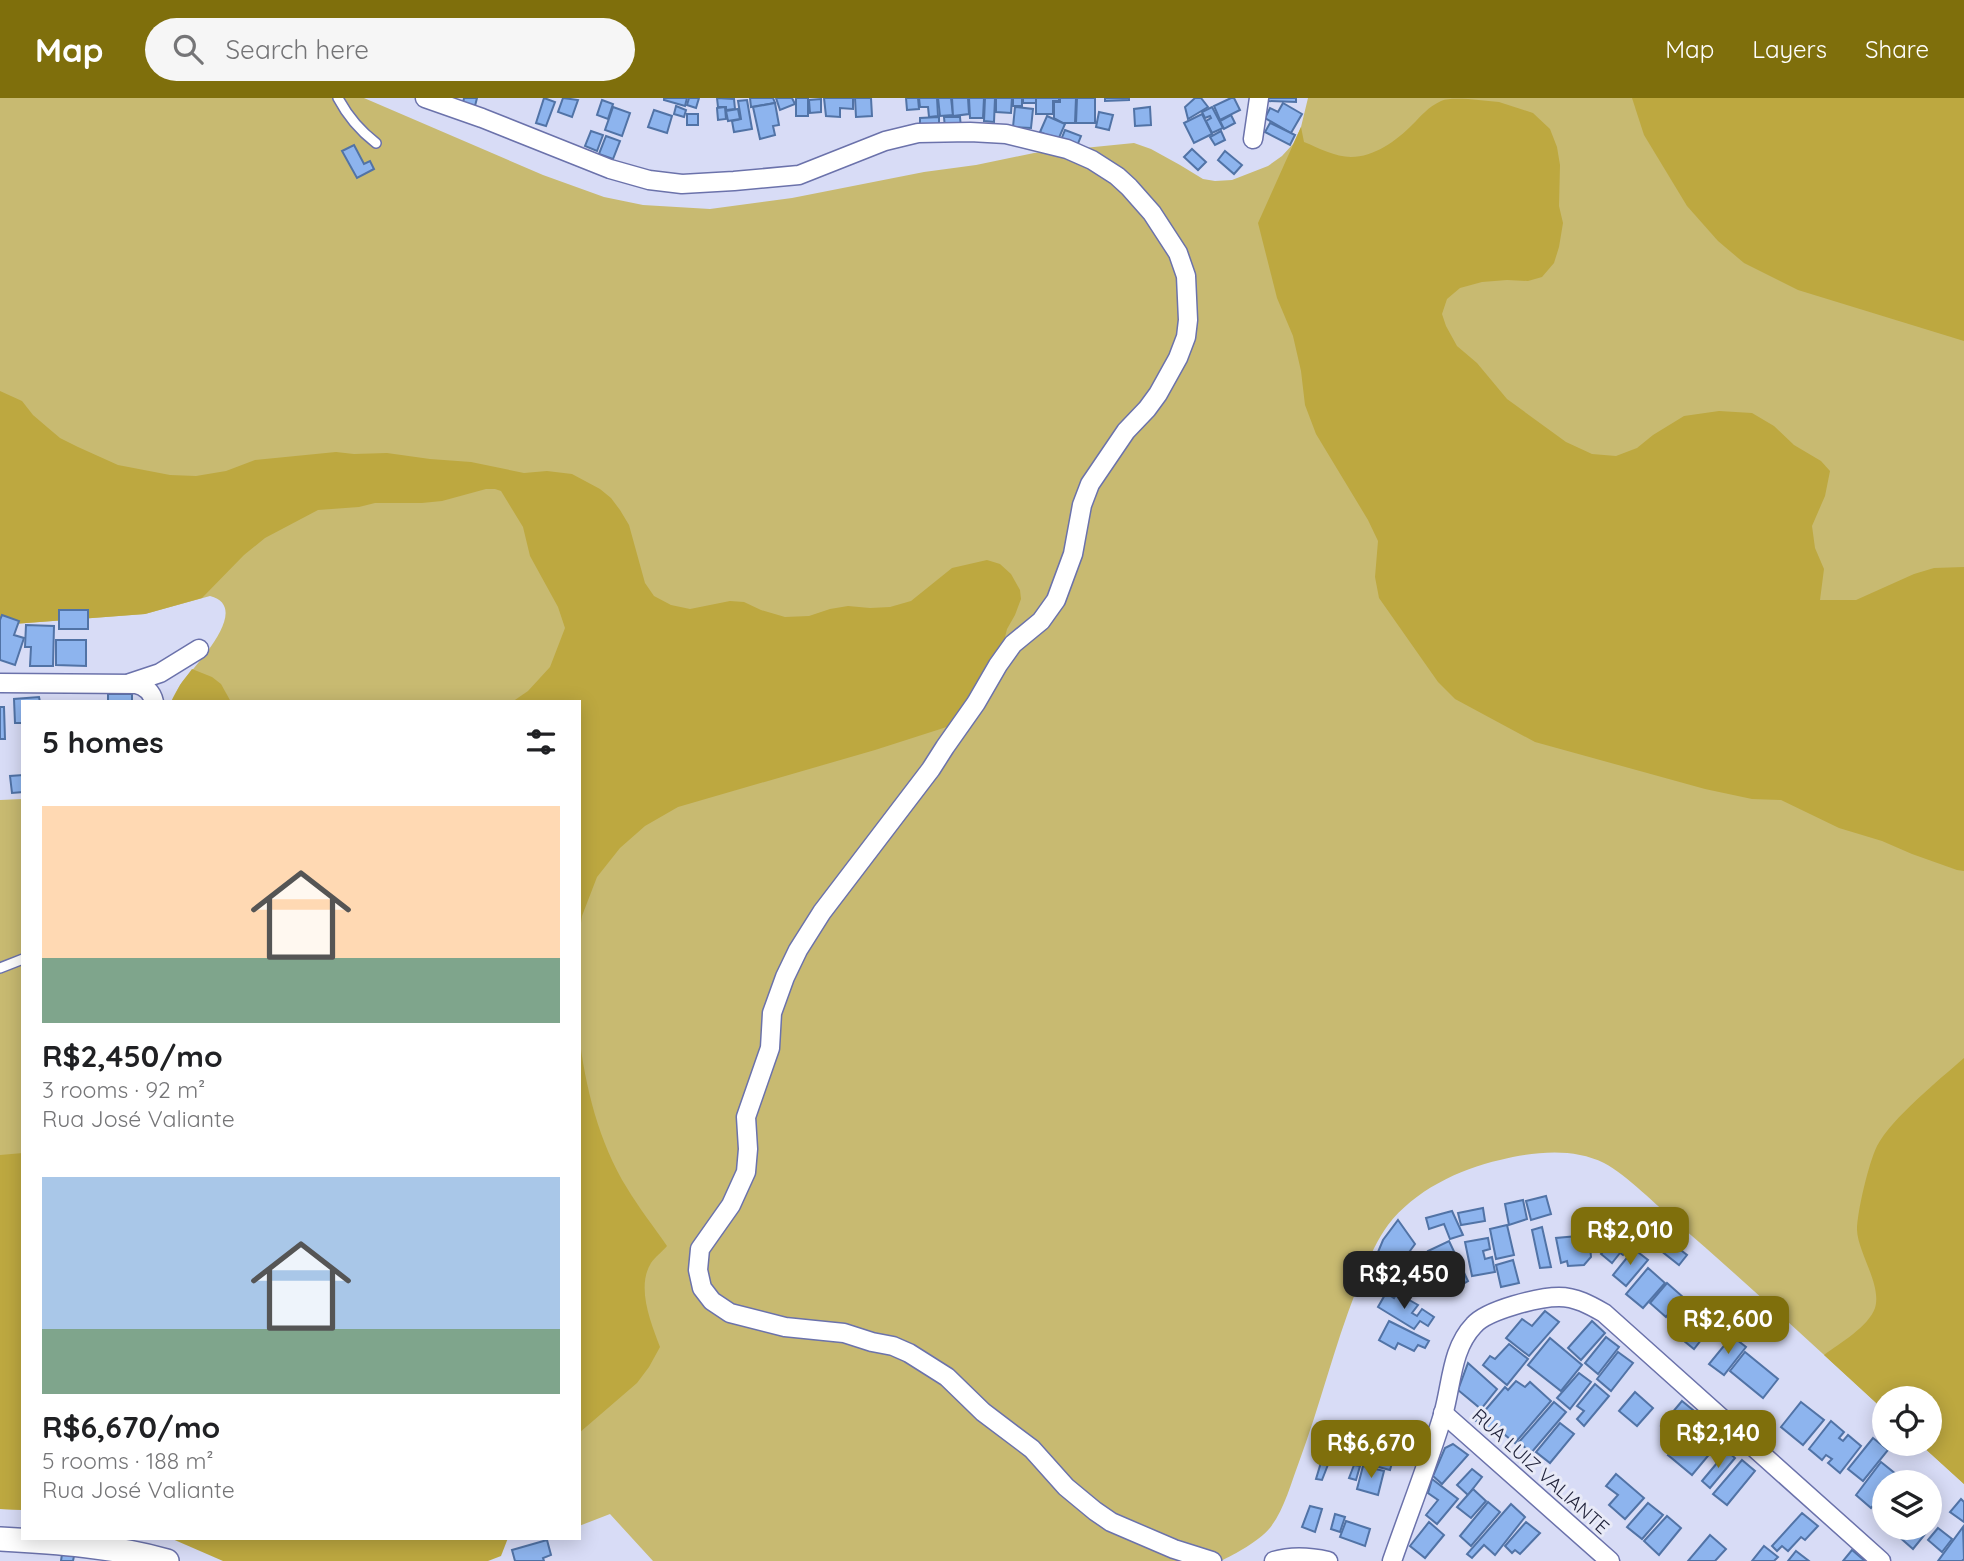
<!DOCTYPE html>
<html lang="en">
<head>
<meta charset="utf-8">
<style>
	:root { --surface:#fff; --page:#f6f6f6; --text:#202124; --muted:#757577; --accent:#7f6f0c }
	body { margin:0; font-family:Quicksand,sans-serif; background:var(--page); color:var(--text); height:100vh; display:flex; flex-direction:column; font-size:26px; white-space:nowrap }
	* { box-sizing:border-box; margin:0 }
	p { font-size:23px; color:var(--muted) }
	.icon { flex:none; width:38px; height:38px; fill:none; stroke:currentColor; stroke-width:2; stroke-linecap:round; stroke-linejoin:round }
	.map { position:relative; flex:1; overflow:hidden }
	.side { position:absolute; left:21px; top:602px; width:560px; height:840px; display:flex; flex-direction:column; background:var(--surface); border-radius:0px; box-shadow:0 4px 18px #0003 }
	.side>* { flex:none }
	.buttons { position:absolute; left:1872px; top:1288px; display:grid; gap:14px }
	.buttons a { display:grid; place-items:center; width:70px; height:70px; border-radius:50%; background:var(--surface); box-shadow:0 4px 18px #0003; font-size:35px }
	.price { position:absolute; translate:-50% -60px; padding:0 16px; border-radius:14px; background:var(--accent); color:#fff; font-size:23px; line-height:46px; filter:drop-shadow(0 2px 4px #0008) }
	.price::after { content:''; position:absolute; left:50%; top:42px; width:21px; height:16px; margin-left:-10px; background:inherit; clip-path:polygon(0 0,100% 0,50% 100%) }
	.price.selected { background:#222; color:#fff }
	ul { padding:0; list-style:none }
	li { display:grid; align-content:center; gap:14px; height:371px; padding:0 21px }
	li span { display:grid; place-items:center; height:217px; border-radius:0px; color:#555 }
	li>.icon { margin-inline-start:auto }
	span .icon { width:126px; height:126px; fill:#fffc; stroke-width:1 }
	li b { font-size:30px }
	h2 { display:flex; justify-content:space-between; align-items:center; height:84px; padding:0 21px; font-size:30px }
	header { display:flex; align-items:center; gap:42px; box-sizing:border-box; height:98px; padding:0 35px; background:var(--accent); color:#fff }
	header strong { font-size:33px }
	nav { display:flex; gap:38px; margin-inline-start:auto; font-size:24px }
	.search { width:490px; height:63px; background:var(--page); display:flex; align-items:center; gap:18px; box-sizing:border-box; padding:0 24px; border-radius:38px; color:var(--muted); font-size:26px }
	.map>svg:first-child { display:block }
	.green { fill:#c8ba71 }
	.forest { fill:#bda840 }
	.building { fill:#8db4ee; stroke:#5173a6; stroke-width:2 }
	.lines { fill:none; stroke-linecap:round; stroke-linejoin:round }
	.service-casing { stroke:#6b72ab; stroke-width:12 }
	.minor-casing { stroke:#6b72ab; stroke-width:21 }
	.tertiary-casing { stroke:#6b72ab; stroke-width:26 }
	.service { stroke:#fff; stroke-width:9 }
	.minor { stroke:#fff; stroke-width:18 }
	.tertiary { stroke:#fff; stroke-width:23 }
	.labels { text-anchor:middle; stroke-width:6; stroke-linejoin:round; paint-order:stroke }
	.street-label { font-size:19px; fill:#22243c; stroke:#e8eaf7 }
</style>
</head>
<body>
<header>
<strong>Map</strong>
<div class="search"><svg class="icon" aria-label="search" viewBox="0 0 24 24"><circle cx="10" cy="10" r="6"/><path d="M15 15l6 6"/></svg>Search here</div>
<nav><a>Map</a><a>Layers</a><a>Share</a></nav>
</header>
<div class="map">
<svg width="1964" height="1463" viewBox="0 0 1964 1463">
	<rect width="100%" height="100%" fill="#d8dcf6"/>
	<g class="green">
		<path d="M0,0h364l179,77 61,22 39,8 67,4 82,-11 132,-26 52,-7 58,-12 100,-10 17,6 29,16 23,14 12,2 17,-1 36,-14 14,-10 11,-12 8,-17 7,-29h656v1386l-44,-40h10v-46h-45v13c-69,-63 -137,-127 -208,-188 -21,-18 -49,-47 -73,-60 -32,-16 -71,-11 -104,-3 -41,9 -86,31 -112,65 -14,19 -24,45 -32,66 -22,56 -36,115 -57,171 -8,21 -15,49 -30,67 -10,12 -34,25 -48,32h-568l-43,-47 -31,12v-824h-408c3,-7 7,-14 11,-20 13,-16 71,-75 28,-86l-65,18 -145,11z"/>
		<polygon points="23,701 23,1412 0,1411 0,702"/>
	</g>
	<g class="forest">
		<polygon points="1632,0 1964,0 1964,243 1798,192 1744,165 1718,143 1687,108 1644,37"/>
		<path d="M1468,1l31,3 34,11 17,16 7,18 3,18 -1,41 4,17 -4,24 -5,16 -12,14 -14,4 -21,-1 -25,2 -22,6 -13,11 -5,15 4,12 11,20 20,17 30,36 59,43 26,12 24,2 21,-8 16,-13 31,-19 35,-5 33,2 22,13 20,19 27,16 9,10 -5,25 -13,30 3,22 9,21 -4,31h36l58,-26 20,-6 30,-1v304l-7,-1 -45,-16 -30,-13 -43,-13 -58,-28 -29,-1 -47,-10 -170,-47 -80,-43 -17,-17 -59,-84 -4,-21 3,-36 -10,-21 -52,-86 -11,-29 -4,-34 -8,-35 -16,-38 -19,-75 43,-96 3,15c15,6 31,15 47,15 23,0 45,-16 61,-32 9,-9 16,-18 29,-24 7,-3 18,-2 27,-2z"/>
		<polygon points="0,293 22,303 33,317 47,329 60,340 78,349 118,367 170,377 196,378 226,373 255,362 336,354 354,356 387,355 430,361 471,364 524,375 547,373 572,376 600,391 611,400 620,412 629,427 645,485 654,498 671,507 690,511 730,503 744,504 761,512 785,519 809,518 830,511 848,508 870,510 890,509 911,503 952,470 987,462 1000,466 1011,476 1020,492 1021,501 1015,517 1007,531 1002,552 956,626 875,652 678,709 645,728 620,750 597,779 582,818 579,839 579,604 512,604 528,593 550,569 565,530 558,509 530,458 523,429 501,393 495,391 486,391 442,403 422,405 375,405 359,409 318,412 265,440 244,457 202,500 145,516 0,527"/>
		<polygon points="192,571 212,579 221,586 231,604 171,604 180,587"/>
		<path d="M579,936c6,52 20,109 48,154 12,20 27,39 40,58 -5,6 -12,11 -16,17 -15,24 0,60 9,84l-11,20 -12,16 -58,50z"/>
		<path d="M1964,960v426l-44,-40h10v-46h-45v13l-61,-56c15,-11 45,-29 51,-47 7,-23 -17,-55 -18,-78 0,-18 12,-68 20,-84 15,-28 62,-66 87,-88z"/>
		<polygon points="23,1055 23,1412 0,1411 0,1057"/>
		<polygon points="170,1440 508,1440 501,1458 488,1463 223,1463"/>
	</g>
	<g class="building">
		<polygon points="464,0 477,0 475,8 463,5"/>
		<polygon points="544,0 555,4 546,28 536,25"/>
		<polygon points="563,0 578,2 572,19 558,14"/>
		<polygon points="664,0 687,0 685,8 664,2"/>
		<polygon points="689,0 699,0 696,10 687,7"/>
		<polygon points="717,0 734,1 735,11 726,12 726,9 718,9"/>
		<polygon points="750,0 773,0 775,5 751,9"/>
		<polygon points="776,0 792,0 795,6 780,12"/>
		<rect x="796" y="0" width="12" height="18"/>
		<polygon points="824,0 853,0 853,11 840,10 840,19 826,18"/>
		<polygon points="855,0 871,0 872,18 856,19"/>
		<polygon points="906,0 918,0 919,11 907,12"/>
		<polygon points="919,0 937,0 938,18 929,19 928,9 920,9"/>
		<polygon points="938,0 951,0 953,17 940,18"/>
		<polygon points="952,0 968,0 969,16 953,18"/>
		<polygon points="969,0 984,0 983,20 970,20"/>
		<polygon points="985,0 995,0 994,24 984,23"/>
		<polygon points="996,0 1012,0 1011,15 996,14"/>
		<rect x="1013" y="0" width="9" height="8"/>
		<rect x="1023" y="0" width="13" height="5"/>
		<polygon points="1036,0 1059,0 1059,3 1053,3 1053,16 1036,16"/>
		<polygon points="1060,0 1076,0 1075,25 1063,25 1054,20 1054,4 1060,4"/>
		<polygon points="1077,0 1095,0 1095,25 1076,25"/>
		<polygon points="1105,0 1129,0 1129,2 1105,3"/>
		<polygon points="1195,0 1201,0 1208,9 1188,21 1185,9"/>
		<polygon points="1231,0 1234,0 1240,12 1220,22 1214,8"/>
		<polygon points="1267,0 1296,0 1296,4 1267,3"/>
		<polygon points="821,1 821,14 810,15 809,2"/>
		<polygon points="602,2 613,6 608,21 597,17"/>
		<polygon points="747,2 752,31 734,34 732,23 741,21 738,3"/>
		<polygon points="775,5 779,27 773,28 775,37 760,41 753,9"/>
		<polygon points="1283,5 1302,16 1291,35 1265,20 1270,10 1278,14"/>
		<polygon points="676,8 686,12 684,19 674,16"/>
		<polygon points="613,9 630,15 622,38 605,32"/>
		<polygon points="725,9 726,21 718,22 717,10"/>
		<polygon points="1015,9 1033,11 1031,30 1013,29"/>
		<polygon points="1150,9 1151,27 1135,28 1134,11"/>
		<polygon points="1212,9 1223,30 1212,35 1206,23 1211,20 1210,18 1205,20 1202,14"/>
		<polygon points="738,11 740,21 728,23 726,13"/>
		<polygon points="654,12 672,18 667,35 648,29"/>
		<polygon points="1099,14 1113,17 1109,32 1096,29"/>
		<rect x="687" y="16" width="11" height="11"/>
		<polygon points="1202,16 1212,36 1194,45 1184,25"/>
		<polygon points="1231,17 1235,25 1224,31 1220,23"/>
		<polygon points="1047,18 1065,26 1058,42 1040,34"/>
		<polygon points="939,19 939,30 920,31 920,20"/>
		<polygon points="944,19 960,19 961,30 945,30"/>
		<polygon points="1270,25 1295,37 1290,47 1265,34"/>
		<polygon points="1065,32 1081,38 1077,48 1061,42"/>
		<polygon points="591,33 603,37 597,53 585,48"/>
		<polygon points="1221,33 1225,42 1215,47 1210,39"/>
		<polygon points="606,38 620,43 613,61 599,56"/>
		<polygon points="354,47 364,66 370,63 374,71 357,80 342,53"/>
		<polygon points="1192,51 1206,64 1198,72 1184,59"/>
		<polygon points="1225,53 1242,67 1234,76 1218,62"/>
		<rect x="59" y="512" width="29" height="19"/>
		<polygon points="2,517 19,523 14,537 24,540 15,567 0,562 0,522"/>
		<polygon points="26,527 54,528 53,568 30,568 31,549 25,549"/>
		<polygon points="56,542 86,542 86,568 56,567"/>
		<rect x="108" y="596" width="24" height="8"/>
		<polygon points="39,599 40,604 23,604 23,625 15,625 14,601"/>
		<polygon points="0,609 4,609 5,641 0,641"/>
		<polygon points="23,677 23,694 12,695 10,678"/>
		<polygon points="1546,1098 1551,1116 1531,1122 1526,1103"/>
		<polygon points="1523,1102 1527,1121 1509,1127 1505,1106"/>
		<polygon points="1483,1110 1485,1123 1461,1127 1458,1115"/>
		<polygon points="1452,1113 1463,1137 1450,1141 1444,1126 1429,1131 1426,1120"/>
		<polygon points="1639,1115 1661,1134 1650,1146 1628,1129"/>
		<polygon points="1398,1122 1415,1146 1388,1183 1371,1171 1383,1142"/>
		<polygon points="1507,1127 1514,1157 1496,1161 1490,1131"/>
		<polygon points="1542,1129 1551,1169 1540,1170 1532,1132"/>
		<polygon points="1621,1133 1634,1144 1623,1157 1620,1155 1612,1165 1601,1156"/>
		<polygon points="1589,1137 1591,1159 1584,1167 1568,1168 1567,1163 1561,1165 1556,1140"/>
		<polygon points="1488,1140 1490,1151 1483,1153 1485,1161 1492,1159 1495,1174 1472,1178 1465,1144"/>
		<polygon points="1668,1142 1687,1157 1679,1167 1660,1152"/>
		<polygon points="1449,1143 1468,1183 1456,1190 1451,1179 1442,1183 1428,1153"/>
		<polygon points="1634,1151 1648,1162 1626,1188 1613,1177"/>
		<polygon points="1513,1162 1519,1185 1501,1189 1496,1167"/>
		<polygon points="1648,1170 1665,1185 1643,1210 1626,1196"/>
		<polygon points="1667,1185 1683,1199 1666,1219 1650,1205"/>
		<polygon points="1386,1195 1394,1200 1397,1195 1418,1207 1412,1215 1417,1218 1422,1211 1434,1219 1428,1228 1420,1223 1414,1231 1378,1209"/>
		<polygon points="1704,1207 1719,1219 1694,1251 1678,1238"/>
		<polygon points="1545,1213 1559,1224 1529,1258 1506,1240 1522,1221 1532,1228"/>
		<polygon points="1389,1223 1429,1243 1425,1250 1418,1247 1414,1253 1398,1245 1395,1251 1379,1242"/>
		<polygon points="1592,1223 1605,1235 1581,1262 1568,1250"/>
		<polygon points="1732,1238 1746,1249 1724,1277 1709,1266"/>
		<polygon points="1606,1239 1619,1249 1598,1276 1585,1265"/>
		<polygon points="1550,1240 1582,1267 1561,1293 1528,1267"/>
		<polygon points="1509,1246 1528,1261 1507,1287 1483,1267 1490,1258 1495,1261"/>
		<polygon points="1618,1254 1633,1265 1611,1293 1597,1281"/>
		<polygon points="1745,1254 1778,1281 1763,1300 1730,1273"/>
		<polygon points="1468,1265 1497,1291 1481,1311 1458,1292"/>
		<polygon points="1579,1275 1591,1284 1570,1311 1557,1300"/>
		<polygon points="1516,1283 1525,1289 1530,1284 1551,1303 1515,1345 1495,1329 1490,1335 1476,1323 1505,1289 1508,1292"/>
		<polygon points="1595,1286 1609,1298 1584,1328 1577,1321 1584,1313 1577,1308"/>
		<polygon points="1635,1294 1653,1310 1637,1328 1619,1313"/>
		<polygon points="1682,1303 1699,1317 1678,1343 1661,1328"/>
		<polygon points="1554,1304 1566,1314 1531,1355 1519,1344"/>
		<polygon points="1801,1304 1824,1322 1803,1347 1781,1329"/>
		<polygon points="1831,1323 1844,1334 1839,1340 1843,1343 1848,1337 1861,1348 1840,1375 1828,1365 1832,1361 1826,1357 1822,1362 1809,1351"/>
		<polygon points="1560,1325 1574,1336 1550,1365 1536,1354"/>
		<polygon points="1694,1326 1718,1346 1692,1377 1668,1357"/>
		<polygon points="1360,1331 1389,1341 1384,1353 1355,1344"/>
		<polygon points="1873,1340 1888,1352 1863,1383 1848,1371"/>
		<polygon points="1453,1346 1468,1357 1442,1386 1433,1378 1445,1350"/>
		<polygon points="1727,1353 1735,1360 1710,1390 1702,1383"/>
		<polygon points="1373,1360 1392,1365 1390,1372 1371,1367"/>
		<polygon points="1322,1361 1329,1364 1322,1382 1316,1381"/>
		<polygon points="1742,1362 1755,1373 1727,1407 1713,1396"/>
		<polygon points="1881,1364 1897,1377 1891,1384 1885,1384 1885,1392 1871,1410 1856,1397"/>
		<polygon points="1354,1367 1360,1368 1356,1382 1349,1380"/>
		<polygon points="1363,1368 1384,1373 1378,1397 1357,1391"/>
		<polygon points="1472,1371 1482,1379 1468,1397 1457,1387"/>
		<polygon points="1616,1376 1644,1400 1625,1421 1609,1407 1618,1397 1606,1388"/>
		<polygon points="1432,1381 1458,1401 1437,1426 1426,1417 1438,1402 1428,1395"/>
		<polygon points="1473,1391 1486,1403 1471,1420 1457,1409"/>
		<polygon points="1961,1401 1964,1404 1964,1424 1950,1414"/>
		<polygon points="1488,1404 1500,1414 1471,1448 1460,1438"/>
		<polygon points="1648,1405 1663,1417 1642,1441 1627,1429"/>
		<polygon points="1511,1406 1525,1419 1495,1457 1484,1447 1472,1460 1467,1456"/>
		<polygon points="1310,1408 1322,1411 1315,1434 1302,1429"/>
		<polygon points="1802,1415 1818,1428 1805,1442 1801,1439 1788,1453 1782,1448 1777,1453 1772,1448"/>
		<polygon points="1335,1416 1345,1419 1340,1434 1331,1431"/>
		<polygon points="1667,1418 1681,1430 1659,1457 1644,1443"/>
		<polygon points="1346,1423 1370,1431 1365,1448 1340,1439"/>
		<polygon points="1429,1424 1444,1437 1425,1460 1410,1448"/>
		<polygon points="1526,1424 1540,1435 1520,1456 1515,1452 1512,1455 1505,1448"/>
		<polygon points="1963,1429 1964,1461 1962,1463 1938,1463"/>
		<polygon points="1889,1430 1930,1430 1913,1451"/>
		<polygon points="1938,1430 1952,1441 1942,1454 1928,1442"/>
		<polygon points="1710,1437 1726,1451 1715,1463 1688,1463"/>
		<polygon points="547,1442 551,1457 543,1460 544,1463 515,1463 512,1452"/>
		<polygon points="1764,1448 1778,1459 1774,1463 1752,1463"/>
		<polygon points="1852,1452 1865,1463 1843,1463"/>
		<polygon points="1796,1453 1809,1463 1788,1463"/>
		<polygon points="62,1456 74,1458 73,1463 61,1463"/>
	</g>
	<g class="lines">
		<g class="service-casing">
			<g id="service">
				<path d="M338,0c10,19 21,32 38,45"/>
				<polyline points="0,870 23,861"/>
			</g>
		</g>
		<g class="minor-casing">
			<g id="minor">
				<polyline points="425,0 482,20 610,71 649,82 682,86 734,83 799,77 885,43 918,35 970,34 1006,36 1067,51 1092,62 1117,78 1129,89 1152,115 1178,155 1186,178 1188,222 1186,239 1178,260 1158,296 1147,311 1126,333 1090,386 1082,407 1073,456 1056,502 1041,523 1013,546 998,567 976,605 945,649 931,671 822,814 798,852 785,879 772,915 770,950 746,1019 748,1051 746,1074 731,1107 700,1151 698,1172 702,1190 712,1203 730,1215 785,1229 844,1235 872,1244 893,1248 909,1255 947,1279 983,1314 1032,1351 1066,1389 1095,1413 1111,1424 1174,1451 1212,1463"/>
				<polyline points="1253,41 1259,0"/>
				<path d="M0,585l136,1c9,2 16,8 18,18"/>
				<polyline points="130,585 160,575 199,551"/>
				<polyline points="1443,1315 1610,1463"/>
				<path d="M1274,1463c17,-5 36,-4 54,0"/>
				<path d="M1392,1463c17,-49 36,-97 51,-146 9,-31 8,-66 31,-90 13,-15 65,-28 85,-28 17,0 31,8 45,16l277,248"/>
			</g>
		</g>
		<g class="tertiary-casing">
			<path id="tertiary" d="M0,1441c56,3 113,7 167,22"/>
		</g>
		<use href="#service" class="service"/>
		<use href="#minor" class="minor"/>
		<use href="#tertiary" class="tertiary"/>
	</g>
	<g class="labels">
		<g class="street-label">
			<text transform="translate(1541 1373) rotate(42)" y="7">RUA LUIZ VALIANTE</text>
		</g>
	</g>
</svg>
<div class="buttons">
<a><svg class="icon" aria-label="locate" viewBox="0 0 24 24"><circle cx="12" cy="12" r="6"/><path d="M12 2v4M12 18v4M2 12h4M18 12h4"/></svg></a>
<a><svg class="icon" aria-label="layers" viewBox="0 0 24 24"><path d="M12 4l9 5-9 5-9-5zM3 14l9 5 9-5"/></svg></a>
</div>
<b class="price" style="left:1630px;top:1169px">R$2,010</b>
<b class="price selected" style="left:1404px;top:1213px">R$2,450</b>
<b class="price" style="left:1728px;top:1258px">R$2,600</b>
<b class="price" style="left:1718px;top:1372px">R$2,140</b>
<b class="price" style="left:1371px;top:1382px">R$6,670</b>
<section class="side">
<h2>5 homes<svg class="icon" aria-label="filters" viewBox="0 0 24 24"><path d="M4 7h16M4 17h16"/><circle cx="9" cy="7" r="2"/><circle cx="15" cy="17" r="2"/></svg></h2>
<ul>
<li><span style="background:linear-gradient(#ffd9b3 70%,#7fa58c 0)"><svg class="icon" aria-label="home" viewBox="0 0 24 24"><path d="M3 11l9-7 9 7M6 9v11h12V9"/></svg></span><div><b>R$2,450/mo</b><p>3 rooms · 92 m²</p><p>Rua José Valiante</p></div></li>
<li><span style="background:linear-gradient(#a9c7e8 70%,#7fa58c 0)"><svg class="icon" aria-label="home" viewBox="0 0 24 24"><path d="M3 11l9-7 9 7M6 9v11h12V9"/></svg></span><div><b>R$6,670/mo</b><p>5 rooms · 188 m²</p><p>Rua José Valiante</p></div></li>
</ul>
</section>
</div>
</body>
</html>
